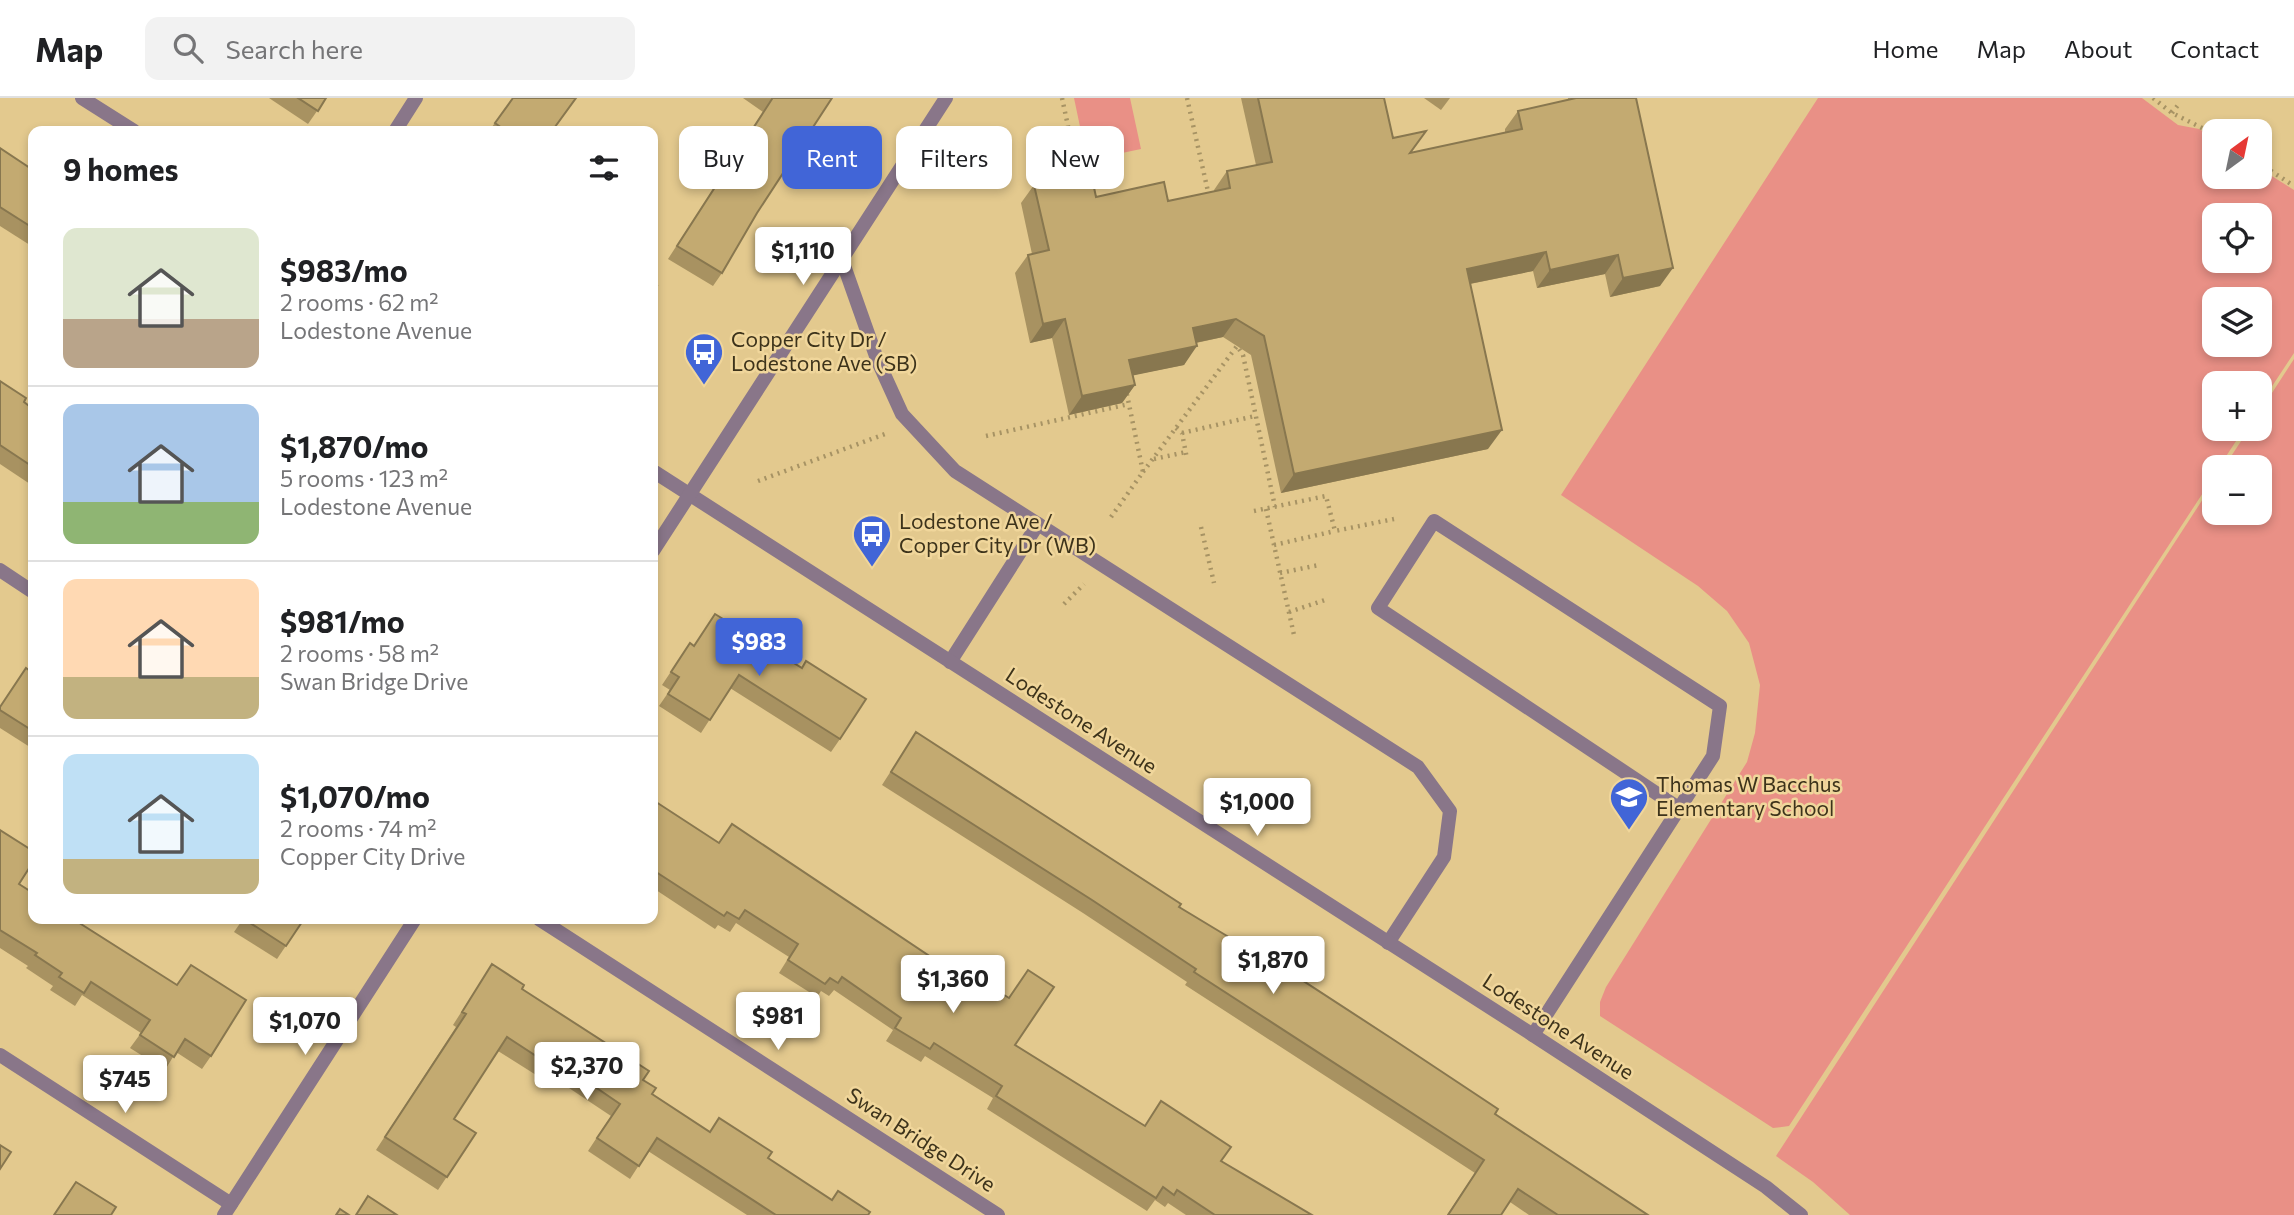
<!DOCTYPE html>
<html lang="en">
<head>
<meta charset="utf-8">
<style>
	:root { --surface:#fff; --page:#f2f2f2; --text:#202124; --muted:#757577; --line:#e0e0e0; --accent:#4165d7 }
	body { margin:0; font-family:Commissioner,sans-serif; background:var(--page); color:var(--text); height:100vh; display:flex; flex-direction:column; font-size:26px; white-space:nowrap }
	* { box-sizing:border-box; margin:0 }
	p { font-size:23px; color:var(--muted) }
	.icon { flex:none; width:38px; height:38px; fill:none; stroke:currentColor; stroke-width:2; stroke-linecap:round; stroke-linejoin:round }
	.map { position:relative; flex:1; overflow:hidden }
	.panel { position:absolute; left:28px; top:28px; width:630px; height:798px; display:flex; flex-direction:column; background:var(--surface); border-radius:14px; box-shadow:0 4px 10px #0003 }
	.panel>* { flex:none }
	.banner { position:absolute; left:679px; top:28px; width:665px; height:63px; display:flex; gap:14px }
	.needle { width:46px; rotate:33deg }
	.buttons { position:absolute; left:2202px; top:21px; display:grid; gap:14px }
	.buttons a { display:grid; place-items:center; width:70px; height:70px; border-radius:14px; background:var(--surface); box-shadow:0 4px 10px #0003; font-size:35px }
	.price { position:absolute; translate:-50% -60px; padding:0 16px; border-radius:7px; background:#fff; color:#222; font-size:23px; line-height:46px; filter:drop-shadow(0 2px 4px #0008) }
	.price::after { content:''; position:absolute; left:50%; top:42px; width:21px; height:16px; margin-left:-10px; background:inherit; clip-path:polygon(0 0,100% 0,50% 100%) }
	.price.current { background:var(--accent); color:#fff }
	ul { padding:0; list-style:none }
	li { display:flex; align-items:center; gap:21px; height:175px; padding:0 35px }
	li+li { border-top:2px solid var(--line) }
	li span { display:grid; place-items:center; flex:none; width:196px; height:140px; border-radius:14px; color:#555 }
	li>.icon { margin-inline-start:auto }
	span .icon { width:84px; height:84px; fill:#fffc; stroke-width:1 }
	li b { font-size:30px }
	h2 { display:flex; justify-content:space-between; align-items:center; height:84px; padding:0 35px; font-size:30px }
	.tag { padding:0 24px; border-radius:14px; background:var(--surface); box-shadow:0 4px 10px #0003; font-size:24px; line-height:63px }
	.tag.current { background:var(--accent); color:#fff }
	header { display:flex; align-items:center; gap:42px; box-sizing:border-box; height:98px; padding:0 35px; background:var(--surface); border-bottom:2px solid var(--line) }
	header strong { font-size:33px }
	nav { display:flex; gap:38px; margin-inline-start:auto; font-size:24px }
	.search { width:490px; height:63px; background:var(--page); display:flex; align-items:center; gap:18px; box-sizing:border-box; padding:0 24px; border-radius:14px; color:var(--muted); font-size:26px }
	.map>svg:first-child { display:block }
	.green { fill:#e99086; fill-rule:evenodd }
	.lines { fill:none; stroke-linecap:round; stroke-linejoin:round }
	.path { stroke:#a79364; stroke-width:4.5; stroke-dasharray:2 5; stroke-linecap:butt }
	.lane { stroke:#897689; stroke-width:14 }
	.street { stroke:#897689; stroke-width:14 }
	.wall { fill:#a89261 }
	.shaded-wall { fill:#88774f }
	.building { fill:#c3aa71; stroke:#88774f; stroke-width:2 }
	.labels { text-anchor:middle; stroke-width:5; stroke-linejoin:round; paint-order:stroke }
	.poi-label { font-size:21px; fill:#3d331b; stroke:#f0d69b; text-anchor:start }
	.street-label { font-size:21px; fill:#3d331b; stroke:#f0d69b }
</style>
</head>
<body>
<header>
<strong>Map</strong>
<div class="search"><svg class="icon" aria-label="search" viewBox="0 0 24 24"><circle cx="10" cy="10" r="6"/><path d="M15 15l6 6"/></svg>Search here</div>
<nav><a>Home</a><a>Map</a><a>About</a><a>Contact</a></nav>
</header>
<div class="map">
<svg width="2294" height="1117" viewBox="0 0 2294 1117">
	<rect width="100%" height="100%" fill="#e3c98e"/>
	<g class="green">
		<polygon points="1074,0 1130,0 1141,51 1122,55 1122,58 1111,61 1110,57 1087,62"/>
		<path d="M1818,0h324l36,27 21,4 15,9v39h45v-9l35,22v163l-35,53v-23h-45v46h30l-25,38h-5v9l-425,650 -16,2 -173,-112v-14l6,-15 141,-225 8,-29 5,-48 -11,-42 -22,-32 -29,-25 -137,-91zM2214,117h45v46h-45zM2214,201h45v46h-45z"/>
		<polygon points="2294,261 2294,1117 1850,1117 1813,1084 1776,1058 2214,384 2214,415 2259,415 2259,369 2224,369 2249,331 2259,331 2259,315"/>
	</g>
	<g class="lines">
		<g class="path">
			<polyline points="1062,0 1080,84"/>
			<polyline points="1187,0 1209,98"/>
			<polyline points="2153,0 2172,15 2214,36"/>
			<polyline points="2172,15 2178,7"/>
			<polyline points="2259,65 2294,88"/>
			<polyline points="1176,330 1182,335 1187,361"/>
			<polyline points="1182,335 1255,318"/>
			<polyline points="986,338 1129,306"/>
			<polyline points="1154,361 1186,354"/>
			<polyline points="1143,374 1237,248 1243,257 1275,409"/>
			<polyline points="758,383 885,336"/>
			<polyline points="1266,411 1294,537"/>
			<polyline points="1254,413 1326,398 1335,433 1394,421"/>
			<polyline points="1111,419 1143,374 1126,292"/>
			<polyline points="1201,429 1214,485"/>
			<polyline points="1274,447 1335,433"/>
			<polyline points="1280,475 1319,467"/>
			<polyline points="1064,506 1084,486"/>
			<polyline points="1289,514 1325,502"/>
			<polyline points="470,821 470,825"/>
		</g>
		<g class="lane">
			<polyline points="842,162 877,261 902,316 955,373 1418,669 1450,713 1444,759 1388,845"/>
			<polyline points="950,564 1038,426"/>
			<polyline points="1533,937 1713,658 1720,608 1434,423 1378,510 1680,711"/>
		</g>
		<g class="street">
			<polyline points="82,0 134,33"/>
			<polyline points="395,33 416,0"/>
			<polyline points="653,373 1533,937 1766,1089 1801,1117"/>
			<polyline points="653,453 946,0"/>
			<polyline points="0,472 33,494"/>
			<polyline points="539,821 998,1117"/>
			<polyline points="0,957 231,1106"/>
			<polyline points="224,1117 415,821"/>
		</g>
	</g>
	<g class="wall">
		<polygon points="269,0 326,0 308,26"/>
		<polygon points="513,0 553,33 489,33"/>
		<polygon points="743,0 832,0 757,115 722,175 713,188 668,161 763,14"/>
		<polygon points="1241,0 1384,0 1393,40 1410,55 1505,35 1505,31 1518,13 1568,2 1568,0 1636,0 1660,188 1610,199 1605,176 1537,190 1533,173 1470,186 1488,351 1281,395 1251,257 1223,239 1196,245 1184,267 1133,277 1135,287 1122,305 1069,317 1052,240 1030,245 1015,175 1028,157 1032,156 1021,105 1034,87 1096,99 1168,103 1214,93 1214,92 1227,73 1256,67"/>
		<polygon points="1424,0 1450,0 1441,12"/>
		<polygon points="0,50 33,72 33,149 0,128"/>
		<polygon points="0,283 24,304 33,311 33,388 0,366"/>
		<polygon points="715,516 840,641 831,654 730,590 701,635 659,608 670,592 662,587 690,545 694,548"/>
		<polygon points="33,575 33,651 0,630 0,609"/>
		<polygon points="916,634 1179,809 1648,1117 1529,1117 1510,1104 1501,1117 1447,1117 1475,1075 1185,887 1187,884 1083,815 882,687"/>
		<polygon points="653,702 1015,947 1144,1028 1221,1063 1312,1117 1186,1117 1168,1105 1165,1109 1155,1102 1147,1113 987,1011 993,1000 925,958 921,964 886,943 893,932 834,892 829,898 821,893 817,899 779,875 789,859 736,825 730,834 718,827 715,831 653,790"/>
		<polygon points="0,732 19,786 177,887 191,867 211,958 202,971 176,954 165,972 130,950 141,935 82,897 75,908 50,892 53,888 26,870 28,868 0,850"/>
		<polygon points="243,821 304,821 277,861 234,834"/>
		<polygon points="492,866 522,891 643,982 652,996 710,1034 719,1020 768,1060 831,1102 868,1117 747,1117 648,1053 630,1081 588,1053 611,1018 548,976 544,982 498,953 454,1021 476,1035 438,1092 376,1052 456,929 453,927"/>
	</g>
	<g class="shaded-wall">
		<polygon points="1546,154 1533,173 1454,189 1467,171"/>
		<polygon points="1618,157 1605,176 1537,190 1550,172"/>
		<polygon points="1673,170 1660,188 1610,199 1623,180"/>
		<polygon points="1065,221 1052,240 1030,245 1043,226"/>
		<polygon points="1236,221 1223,239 1180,248 1193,230"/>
		<polygon points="1197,248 1184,267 1116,281 1129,262"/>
		<polygon points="1135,287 1122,305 1069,317 1082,298"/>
		<polygon points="1502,332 1488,351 1281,395 1294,376"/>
	</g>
	<g class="building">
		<polygon points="298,0 326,0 318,13"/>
		<polygon points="513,0 576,0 552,33 506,33 495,25"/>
		<polygon points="772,0 832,0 757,115 722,175 677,148 772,1"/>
		<polygon points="1258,0 1384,0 1393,40 1426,33 1410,55 1522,31 1518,13 1576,0 1636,0 1673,170 1623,180 1618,157 1550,172 1546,154 1467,171 1502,332 1294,376 1264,238 1236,221 1193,230 1197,248 1129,262 1135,287 1082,298 1065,221 1043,226 1028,157 1049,152 1034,87 1091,75 1096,99 1164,84 1168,103 1230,90 1227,73 1272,64"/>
		<polygon points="0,50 33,72 33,130 0,109"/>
		<polygon points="653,186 657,188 653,195"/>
		<polygon points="0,283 26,300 24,304 33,311 33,369 0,347"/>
		<polygon points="715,516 802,570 806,563 866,601 840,641 739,577 710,622 668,596 679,579 671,574 690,545 694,548"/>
		<polygon points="26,570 33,575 33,633 0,612 0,609"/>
		<polygon points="916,634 1181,806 1179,809 1237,844 1239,841 1394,942 1498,1011 1495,1016 1648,1117 1558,1117 1518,1091 1501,1117 1448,1117 1484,1062 1194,874 1196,871 1092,802 891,674"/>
		<polygon points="653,702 719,745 732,726 943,867 946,861 1009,900 1028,872 1054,889 1015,947 1145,1028 1161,1003 1231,1049 1221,1063 1312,1117 1215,1117 1177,1092 1174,1097 1163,1089 1156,1100 996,998 1002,988 934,945 930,951 895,930 901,920 842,879 838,885 830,880 825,886 788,862 798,846 745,812 739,821 727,814 724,818 653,772"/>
		<polygon points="0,732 33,753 33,764 19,786 33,795 33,821 73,821 177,887 191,867 246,902 211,958 185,941 174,959 140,937 150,922 91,884 84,895 59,879 62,875 35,857 37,855 0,832"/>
		<polygon points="244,821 304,821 286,848"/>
		<polygon points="492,866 524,887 522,891 649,973 643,982 656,990 652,996 710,1034 719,1020 772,1054 768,1060 832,1102 838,1093 870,1114 868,1117 776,1117 657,1040 639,1068 597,1040 620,1006 557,963 553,969 507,939 454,1021 476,1035 447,1079 385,1039 466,916 462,914"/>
		<polygon points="0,1047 11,1054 0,1071"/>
		<polygon points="76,1084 116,1109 111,1117 54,1117"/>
		<polygon points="368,1098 397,1117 356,1117"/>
		<polygon points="340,1111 349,1117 336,1117"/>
	</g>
	<defs>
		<g id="bus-pin" transform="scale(2.0125)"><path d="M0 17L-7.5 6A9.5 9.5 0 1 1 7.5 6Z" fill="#4165d7" stroke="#f0d69b"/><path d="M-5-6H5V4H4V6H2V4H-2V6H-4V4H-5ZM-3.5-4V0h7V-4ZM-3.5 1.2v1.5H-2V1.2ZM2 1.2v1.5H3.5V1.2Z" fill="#fff"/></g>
		<g id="school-pin" transform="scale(2.0125)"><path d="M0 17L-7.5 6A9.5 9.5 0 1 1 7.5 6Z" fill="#4165d7" stroke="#f0d69b"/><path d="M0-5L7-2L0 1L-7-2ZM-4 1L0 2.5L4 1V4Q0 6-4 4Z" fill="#fff"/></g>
	</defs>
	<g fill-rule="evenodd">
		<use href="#bus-pin" x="704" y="254"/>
		<use href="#bus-pin" x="872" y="436"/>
		<use href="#school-pin" x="1629" y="699"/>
	</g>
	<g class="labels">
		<g class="poi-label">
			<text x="731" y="249">Copper City Dr /<tspan x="731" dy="24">Lodestone Ave (SB)</tspan></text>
			<text x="899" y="431">Lodestone Ave /<tspan x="899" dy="24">Copper City Dr (WB)</tspan></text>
			<text x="1656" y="694">Thomas W Bacchus<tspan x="1656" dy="24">Elementary School</tspan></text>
		</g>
		<g class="street-label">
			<text transform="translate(1081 623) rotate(33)" y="7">Lodestone Avenue</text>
			<text transform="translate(1558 929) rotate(33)" y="7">Lodestone Avenue</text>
			<text transform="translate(921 1042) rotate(33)" y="7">Swan Bridge Drive</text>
		</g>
	</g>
</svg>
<div class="buttons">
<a><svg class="needle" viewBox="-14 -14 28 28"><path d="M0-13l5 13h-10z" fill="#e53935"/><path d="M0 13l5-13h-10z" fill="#757577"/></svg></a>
<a><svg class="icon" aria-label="locate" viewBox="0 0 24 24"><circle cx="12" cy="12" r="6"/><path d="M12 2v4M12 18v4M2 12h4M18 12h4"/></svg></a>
<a><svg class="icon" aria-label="layers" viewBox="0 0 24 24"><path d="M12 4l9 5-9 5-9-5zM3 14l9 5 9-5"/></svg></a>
<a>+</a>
<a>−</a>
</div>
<b class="price" style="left:803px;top:189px">$1,110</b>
<b class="price current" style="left:759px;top:580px">$983</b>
<b class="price" style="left:1257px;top:740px">$1,000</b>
<b class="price" style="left:1273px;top:898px">$1,870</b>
<b class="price" style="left:953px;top:917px">$1,360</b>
<b class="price" style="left:778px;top:954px">$981</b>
<b class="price" style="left:305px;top:959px">$1,070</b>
<b class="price" style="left:587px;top:1004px">$2,370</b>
<b class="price" style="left:125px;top:1017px">$745</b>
<div class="banner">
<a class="tag">Buy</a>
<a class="tag current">Rent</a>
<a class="tag">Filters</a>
<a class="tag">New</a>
</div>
<section class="panel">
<h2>9 homes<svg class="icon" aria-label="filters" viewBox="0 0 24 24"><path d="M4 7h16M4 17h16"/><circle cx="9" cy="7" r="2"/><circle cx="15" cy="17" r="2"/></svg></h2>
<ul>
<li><span style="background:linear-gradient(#dfe7d0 65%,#b9a48a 0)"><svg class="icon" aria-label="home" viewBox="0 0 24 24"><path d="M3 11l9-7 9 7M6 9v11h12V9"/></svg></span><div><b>$983/mo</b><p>2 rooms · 62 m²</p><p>Lodestone Avenue</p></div></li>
<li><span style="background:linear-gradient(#a9c7e8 70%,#8fb573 0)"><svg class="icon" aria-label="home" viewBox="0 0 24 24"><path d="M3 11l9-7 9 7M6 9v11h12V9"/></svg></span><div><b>$1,870/mo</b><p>5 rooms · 123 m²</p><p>Lodestone Avenue</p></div></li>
<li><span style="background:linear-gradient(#ffd9b3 70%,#c2b280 0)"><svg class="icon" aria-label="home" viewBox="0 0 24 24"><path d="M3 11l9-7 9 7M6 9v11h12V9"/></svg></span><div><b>$981/mo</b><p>2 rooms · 58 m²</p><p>Swan Bridge Drive</p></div></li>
<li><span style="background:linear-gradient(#bfe0f5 75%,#c2b280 0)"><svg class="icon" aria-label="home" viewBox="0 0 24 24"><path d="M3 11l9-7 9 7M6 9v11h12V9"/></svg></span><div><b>$1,070/mo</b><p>2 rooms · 74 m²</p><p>Copper City Drive</p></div></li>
</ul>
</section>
</div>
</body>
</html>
